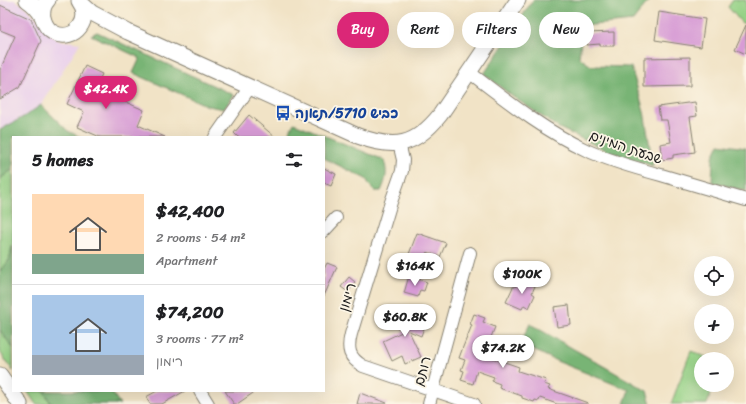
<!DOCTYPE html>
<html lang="en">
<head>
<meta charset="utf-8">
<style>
	:root { --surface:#fff; --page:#f6f6f6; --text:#202124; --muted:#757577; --line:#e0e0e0; --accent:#db2777 }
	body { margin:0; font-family:Sriracha,"Playpen Sans Hebrew",sans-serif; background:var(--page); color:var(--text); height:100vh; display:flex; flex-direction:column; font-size:15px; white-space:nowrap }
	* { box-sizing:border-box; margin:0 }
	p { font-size:13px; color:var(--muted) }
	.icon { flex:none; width:22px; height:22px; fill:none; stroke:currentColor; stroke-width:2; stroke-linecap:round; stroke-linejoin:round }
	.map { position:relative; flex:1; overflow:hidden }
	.panel { position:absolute; left:12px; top:136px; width:313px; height:256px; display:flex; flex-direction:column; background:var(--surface); border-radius:0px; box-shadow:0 4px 16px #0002 }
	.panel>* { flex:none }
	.hud { position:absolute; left:337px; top:12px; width:349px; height:36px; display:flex; gap:8px }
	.buttons { position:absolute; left:694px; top:256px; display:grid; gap:8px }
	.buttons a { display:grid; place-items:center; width:40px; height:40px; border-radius:50%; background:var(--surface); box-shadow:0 4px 16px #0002; font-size:20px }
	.price { position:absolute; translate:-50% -34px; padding:0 9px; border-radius:14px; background:#fff; color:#222; font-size:13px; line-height:26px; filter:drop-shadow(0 1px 2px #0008) }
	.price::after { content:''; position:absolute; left:50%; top:24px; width:12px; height:9px; margin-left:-6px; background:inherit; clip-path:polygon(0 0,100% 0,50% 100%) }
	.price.selected { background:var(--accent); color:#fff }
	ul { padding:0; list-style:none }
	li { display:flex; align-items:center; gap:12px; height:100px; padding:0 20px }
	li+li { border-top:1px solid var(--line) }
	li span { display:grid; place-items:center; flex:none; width:112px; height:80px; border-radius:0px; color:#555 }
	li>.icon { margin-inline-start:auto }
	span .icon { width:48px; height:48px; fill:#fffc; stroke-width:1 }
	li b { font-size:17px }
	h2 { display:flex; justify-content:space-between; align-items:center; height:48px; padding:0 20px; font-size:17px }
	.pill { padding:0 14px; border-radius:18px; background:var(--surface); box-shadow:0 4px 16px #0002; font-size:14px; line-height:36px }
	.pill.selected { background:var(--accent); color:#fff }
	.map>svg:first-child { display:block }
	.built { fill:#ead1ec }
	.green { fill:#96d287; stroke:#597752 }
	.forest { fill:#78b474; stroke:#4a6848 }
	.building { fill:#d79bd5 }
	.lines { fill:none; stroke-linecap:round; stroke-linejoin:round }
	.minor-casing { stroke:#868071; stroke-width:14 }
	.major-casing { stroke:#868071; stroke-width:17 }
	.minor { stroke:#fff; stroke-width:12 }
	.major { stroke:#fff; stroke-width:15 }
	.labels { text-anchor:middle; stroke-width:3.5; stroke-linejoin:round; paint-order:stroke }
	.transit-label { font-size:14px; font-weight:bold; fill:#164399; stroke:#fcf5e5; text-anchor:start }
	.street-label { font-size:14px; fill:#1c1c1c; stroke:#fcf5e5 }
</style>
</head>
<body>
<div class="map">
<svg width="746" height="404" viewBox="0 0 746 404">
	<rect width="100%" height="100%" fill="#fcf5e5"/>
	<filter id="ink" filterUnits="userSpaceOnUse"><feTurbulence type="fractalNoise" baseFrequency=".025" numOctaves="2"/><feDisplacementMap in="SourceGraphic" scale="8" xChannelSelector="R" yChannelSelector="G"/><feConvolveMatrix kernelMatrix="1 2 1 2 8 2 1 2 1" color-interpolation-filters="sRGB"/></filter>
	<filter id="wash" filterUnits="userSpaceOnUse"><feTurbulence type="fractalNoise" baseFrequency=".012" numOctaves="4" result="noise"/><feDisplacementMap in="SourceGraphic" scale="16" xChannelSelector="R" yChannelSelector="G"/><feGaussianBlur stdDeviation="0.9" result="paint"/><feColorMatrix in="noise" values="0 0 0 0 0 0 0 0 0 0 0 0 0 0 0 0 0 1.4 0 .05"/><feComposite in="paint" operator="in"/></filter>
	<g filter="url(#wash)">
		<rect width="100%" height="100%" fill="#f1e3c6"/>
		<polygon class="built" points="0,0 15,0 26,7 57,40 80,43 41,105 25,116 0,130"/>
		<g class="green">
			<polygon points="733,0 746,0 746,23 742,23 728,7"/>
			<path d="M13,169v75c-2,5 -2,9 -3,13 -1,6 -7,9 -10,14v-92z"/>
			<polygon points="0,330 13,348 13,371 0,352"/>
			<polygon points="691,351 711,359 701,359 701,385 714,385 707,404 671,404"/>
			<polygon points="27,391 44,391 51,404 36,404"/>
		</g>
		<g class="forest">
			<polygon points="533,0 649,0 633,21 583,26 579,57 591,66 631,67 644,111 653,166 608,151 559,128 512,96 484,74"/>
			<polygon points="97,32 234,95 224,109 208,106 133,73 140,58 91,35"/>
			<polygon points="41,105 68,131 80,137 13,137 13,169 0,179 0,130 25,116"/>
			<path d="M294,123l90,37c4,13 2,20 -3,31h-6l-4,-4 -5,-8 -42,-21v-21h-37z"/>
			<polygon points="719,144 746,148 746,191 712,182 713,157"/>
			<path d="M13,244v104l-13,-18v-59c3,-5 9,-8 10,-14 1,-4 1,-8 3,-13z"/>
			<polygon points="530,324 647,391 651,404 624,404 629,390 559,362 520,344"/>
			<polygon points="44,391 111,391 120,404 51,404"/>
		</g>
		<g id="blocks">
			<g class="building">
				<polygon points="0,5 31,19 41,41 20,87 0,99 0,70 15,36 0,30"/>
				<polygon points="659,12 705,19 701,47 655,40"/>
				<polygon points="746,25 746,54 735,49"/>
				<polygon points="614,32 614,46 600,46 600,44 587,45 587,33"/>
				<polygon points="690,57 690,86 644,87 644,58"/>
				<polygon points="85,66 102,74 98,83 116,91 114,97 144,110 138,125 165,137 100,137 77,127 84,112 67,104"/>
				<polygon points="695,102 697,116 690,117 695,152 673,155 673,158 662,160 660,144 671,142 667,120 660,120 658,107"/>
				<polygon points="249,115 275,137 238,137 234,133"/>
				<polygon points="324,168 336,174 331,186 324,183"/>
				<polygon points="417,233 446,243 440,257 427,252 424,260 409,254"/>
				<polygon points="327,263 337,267 324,296 324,269"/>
				<polygon points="409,276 427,282 424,291 420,290 418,297 404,293"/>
				<polygon points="349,277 355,282 348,292 341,287"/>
				<polygon points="519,278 535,286 532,293 535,295 529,308 524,305 522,309 506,302 513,287 515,287"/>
				<polygon points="569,305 571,325 557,327 554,307"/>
				<polygon points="400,309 416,315 415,318 426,322 421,336 409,331 421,357 405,364 402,356 392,361 383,341 406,330 394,326"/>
				<polygon points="474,314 485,318 483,322 495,327 484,355 519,367 518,371 546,380 544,384 550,386 548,389 588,403 588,404 557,404 540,398 539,401 535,400 534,402 522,398 522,396 499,388 500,384 492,381 494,377 477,371 473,384 461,380 464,371 461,370 465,360 459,358 463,347 472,325 470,324"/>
				<polygon points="157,391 185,391 162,404 150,404 146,397"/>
				<polygon points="225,391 256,391 237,404 234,404"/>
				<polygon points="360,393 387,403 387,404 357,404"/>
			</g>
		</g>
	</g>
	<g filter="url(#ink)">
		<use href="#blocks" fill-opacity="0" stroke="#868071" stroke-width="1"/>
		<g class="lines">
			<g class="minor-casing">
				<g id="minor">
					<path d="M469,72c37,28 74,58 117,78 24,11 49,18 75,25 28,8 57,17 85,25"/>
					<polyline points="215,137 250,87"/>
					<path d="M399,143l4,17 -1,11 -11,31 -40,132c-4,15 -2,24 12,32l111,38"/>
					<polyline points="324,231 336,218"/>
					<polyline points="200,391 208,404"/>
					<polyline points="429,404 470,253"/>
				</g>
			</g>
			<g class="major-casing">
				<g id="major">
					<path d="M27,0c6,4 11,9 15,16 3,7 4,13 12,17 21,10 39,-15 25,-32"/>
					<path d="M81,3l11,10 36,19 230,104c37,14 57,10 82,-21l78,-115"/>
					<path d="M43,18c-1,-7 0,-13 5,-18"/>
					<polyline points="0,375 20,404"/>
				</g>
			</g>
			<use href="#minor" class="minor"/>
			<use href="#major" class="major"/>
		</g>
	</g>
	<defs>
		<g id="bus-bare" transform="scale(1.2)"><path d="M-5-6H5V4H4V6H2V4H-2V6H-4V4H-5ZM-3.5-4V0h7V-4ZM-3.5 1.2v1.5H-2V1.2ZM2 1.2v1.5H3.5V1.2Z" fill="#1a4fb4" stroke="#fcf5e5" stroke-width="2.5" paint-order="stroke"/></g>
	</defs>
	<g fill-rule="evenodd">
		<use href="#bus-bare" x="283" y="113"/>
	</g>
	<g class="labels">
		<g class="transit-label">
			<text x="295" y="118">כביש 5710/תאנה</text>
		</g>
		<g class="street-label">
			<text transform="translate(626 147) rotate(19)" y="5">שבעת המינים</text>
			<text transform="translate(347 297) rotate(-73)" y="5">רימון</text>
			<text transform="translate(422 371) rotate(-75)" y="5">רותם</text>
		</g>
	</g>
</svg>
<div class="buttons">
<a><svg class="icon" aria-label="locate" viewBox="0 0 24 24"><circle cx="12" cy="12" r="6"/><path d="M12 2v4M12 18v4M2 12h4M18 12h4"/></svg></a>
<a>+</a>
<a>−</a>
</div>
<b class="price selected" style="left:106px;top:110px">$42.4K</b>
<b class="price" style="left:415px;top:287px">$164K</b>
<b class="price" style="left:522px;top:295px">$100K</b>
<b class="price" style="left:405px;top:338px">$60.8K</b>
<b class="price" style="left:503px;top:369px">$74.2K</b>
<div class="hud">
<a class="pill selected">Buy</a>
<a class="pill">Rent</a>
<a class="pill">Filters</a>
<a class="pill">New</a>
</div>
<section class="panel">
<h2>5 homes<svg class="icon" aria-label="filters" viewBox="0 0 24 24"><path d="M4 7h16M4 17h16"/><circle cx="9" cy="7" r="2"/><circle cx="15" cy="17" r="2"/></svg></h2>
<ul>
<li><span style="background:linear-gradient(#ffd9b3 75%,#7fa58c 0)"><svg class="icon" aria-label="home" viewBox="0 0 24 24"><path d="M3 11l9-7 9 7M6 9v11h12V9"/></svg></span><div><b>$42,400</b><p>2 rooms · 54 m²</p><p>Apartment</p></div></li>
<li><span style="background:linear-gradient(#a9c7e8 75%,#9aa5b1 0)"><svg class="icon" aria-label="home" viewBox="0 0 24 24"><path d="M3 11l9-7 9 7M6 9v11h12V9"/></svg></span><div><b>$74,200</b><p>3 rooms · 77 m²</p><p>רימון</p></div></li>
</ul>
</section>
</div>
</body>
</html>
